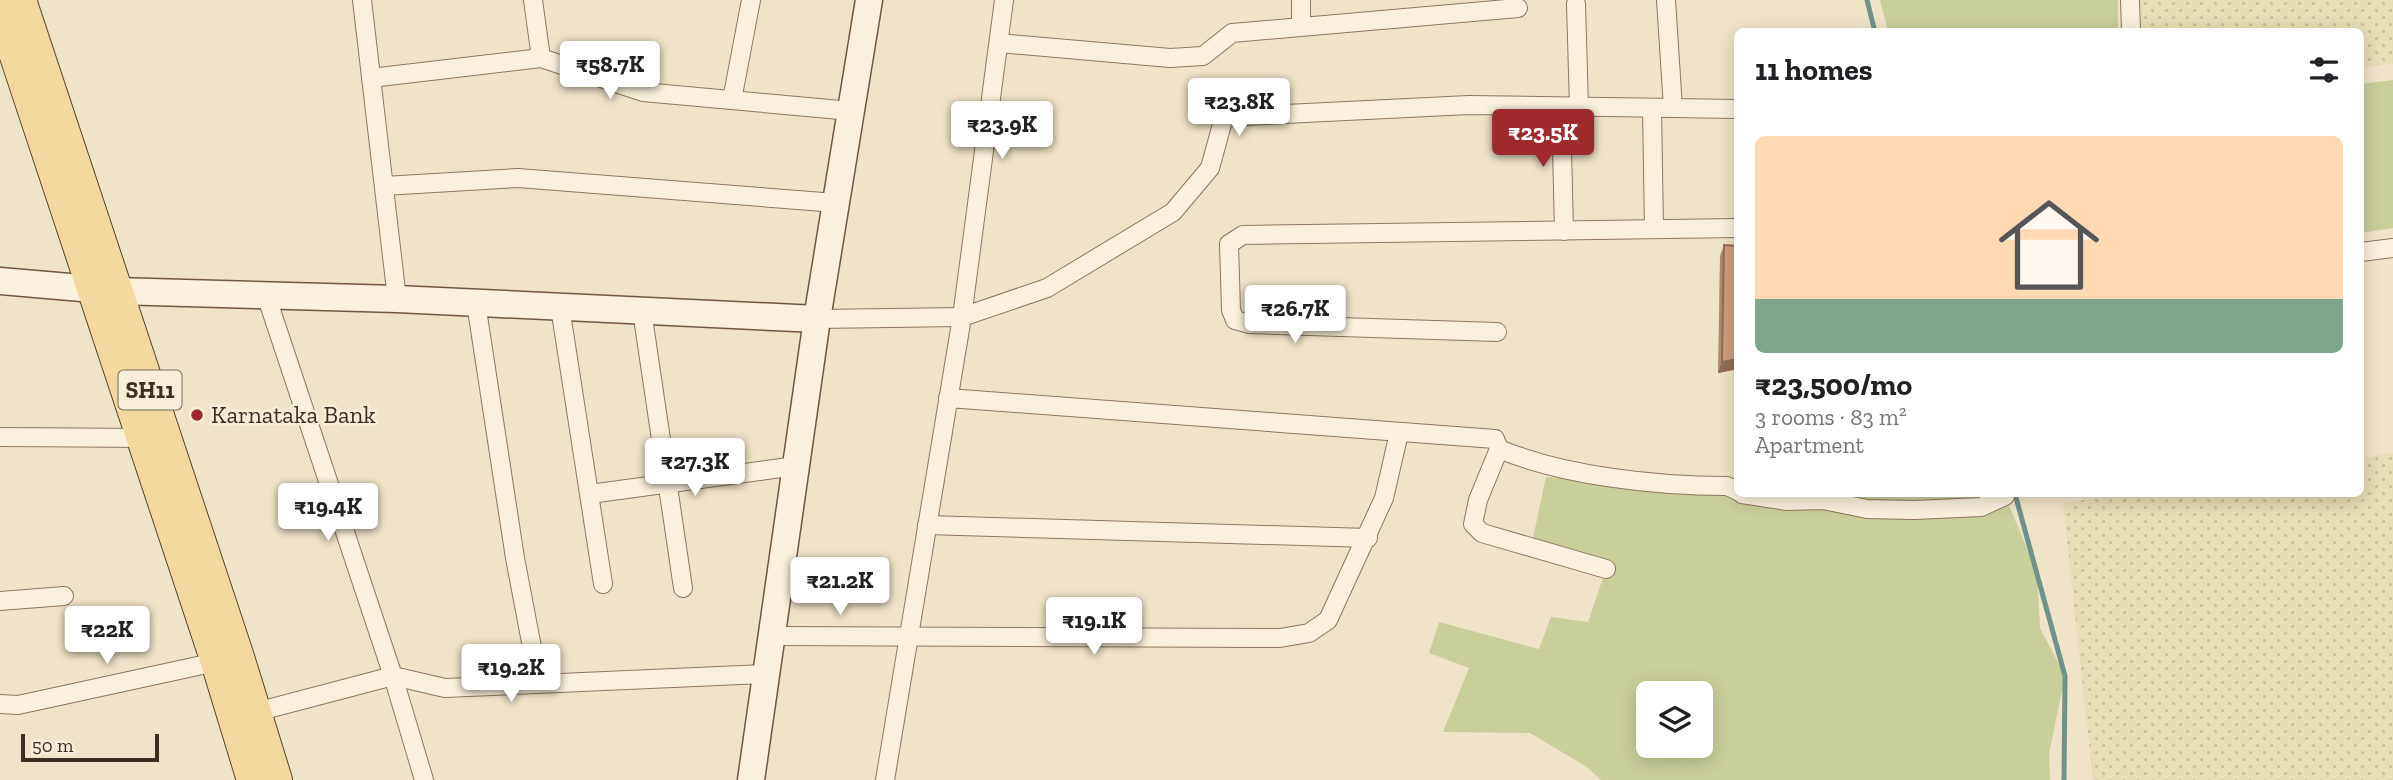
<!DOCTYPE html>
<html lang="en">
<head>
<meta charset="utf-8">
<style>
	:root { --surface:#fff; --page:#f2f2f2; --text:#202124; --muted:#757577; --line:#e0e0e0; --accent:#9e2a2b }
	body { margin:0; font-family:"Zilla Slab",serif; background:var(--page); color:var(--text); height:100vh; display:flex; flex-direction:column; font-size:26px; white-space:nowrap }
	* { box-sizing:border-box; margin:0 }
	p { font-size:23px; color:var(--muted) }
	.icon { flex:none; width:38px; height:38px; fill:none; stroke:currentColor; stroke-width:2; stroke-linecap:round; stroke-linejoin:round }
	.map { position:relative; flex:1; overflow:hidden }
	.panel { position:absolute; left:1734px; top:28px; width:630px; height:469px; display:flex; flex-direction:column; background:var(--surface); border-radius:10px; box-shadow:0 4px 18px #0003 }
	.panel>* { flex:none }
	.controls { position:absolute; left:1636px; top:681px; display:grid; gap:14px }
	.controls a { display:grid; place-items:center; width:77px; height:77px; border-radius:10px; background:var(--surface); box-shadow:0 4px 18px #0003; font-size:35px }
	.scale { position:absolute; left:21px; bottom:18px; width:138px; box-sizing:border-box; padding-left:7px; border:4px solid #3d2e20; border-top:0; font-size:19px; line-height:24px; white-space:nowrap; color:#3d2e20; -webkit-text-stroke:5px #f7eed8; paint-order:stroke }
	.price { position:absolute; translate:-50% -60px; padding:0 16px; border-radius:7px; background:#fff; color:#222; font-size:23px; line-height:46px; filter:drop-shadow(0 2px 4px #0008) }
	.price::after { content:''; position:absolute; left:50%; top:42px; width:21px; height:16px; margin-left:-10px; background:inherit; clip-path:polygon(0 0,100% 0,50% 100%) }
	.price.on { background:var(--accent); color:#fff }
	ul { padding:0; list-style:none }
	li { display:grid; align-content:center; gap:14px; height:371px; padding:0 21px }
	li+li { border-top:2px solid var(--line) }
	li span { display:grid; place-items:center; height:217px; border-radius:10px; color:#555 }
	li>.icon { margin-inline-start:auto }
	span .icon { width:126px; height:126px; fill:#fffc; stroke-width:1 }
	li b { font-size:30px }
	h2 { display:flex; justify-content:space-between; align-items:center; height:84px; padding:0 21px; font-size:30px }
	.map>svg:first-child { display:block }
	.farmland { fill:url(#farmland-dots) }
	.green { fill:#c9cf9b; fill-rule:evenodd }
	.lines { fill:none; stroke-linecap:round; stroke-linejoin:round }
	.stream { stroke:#6f938a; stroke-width:5 }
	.street-casing { stroke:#8d765c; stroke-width:20 }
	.secondary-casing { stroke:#6f573f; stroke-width:29 }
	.primary-casing { stroke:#5b4430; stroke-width:32 }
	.street { stroke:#faf1dc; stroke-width:18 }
	.secondary { stroke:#faf1dc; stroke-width:26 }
	.primary { stroke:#f3d9a0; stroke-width:30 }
	.wall { fill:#b2896c }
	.shaded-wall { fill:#916f58 }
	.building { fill:#cf9f7d; stroke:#916f58; stroke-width:2 }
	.poi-dot { fill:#9e2a2b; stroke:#f7eed8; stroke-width:2.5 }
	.labels { text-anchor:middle; stroke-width:5; stroke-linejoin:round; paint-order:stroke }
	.shield { fill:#f7eed8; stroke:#756857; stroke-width:2 }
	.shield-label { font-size:23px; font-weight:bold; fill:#3d2e20 }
	.poi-label { font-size:24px; fill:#3d2e20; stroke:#f7eed8; text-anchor:start }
</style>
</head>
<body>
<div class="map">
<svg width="2393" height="780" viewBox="0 0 2393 780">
	<defs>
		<pattern id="farmland-dots" width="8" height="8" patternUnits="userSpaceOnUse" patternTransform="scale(1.75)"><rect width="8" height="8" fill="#e6deb5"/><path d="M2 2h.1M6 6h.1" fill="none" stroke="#c6bf9b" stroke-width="1.8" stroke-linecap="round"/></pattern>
	</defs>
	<rect width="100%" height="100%" fill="#f0e4c8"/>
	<g class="farmland">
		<polygon points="2138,0 2393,0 2393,64 2361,67 2361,32 2138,32"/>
		<polygon points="2393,453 2393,780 2093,780 2063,503 2126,494 2361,494 2361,458"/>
	</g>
	<g class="green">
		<polygon points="1880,0 2118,0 2118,31 1888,31"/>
		<polygon points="2393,80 2393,228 2361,233 2361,84"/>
		<path d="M1546,477l95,5 97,12 267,2 32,76 3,56 25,48 -16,78 1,26h-449l-14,-13 -57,-34 -87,-1 26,-64 -40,-15 10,-31 100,27 12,-32 37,5 18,-53 -75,-22zM1648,693h53v53h-53z"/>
	</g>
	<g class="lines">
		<g class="stream">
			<polyline points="1867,0 1875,32"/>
			<polyline points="2015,494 2065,676 2064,780"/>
		</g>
		<g class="street-casing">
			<g id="street">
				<polyline points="362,0 397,299"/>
				<polyline points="533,0 541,58"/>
				<polyline points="1301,0 1301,26"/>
				<polyline points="1666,0 1673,108"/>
				<polyline points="2130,0 2131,32"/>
				<polyline points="1576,4 1579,107"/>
				<polyline points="999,43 1170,58 1203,56 1232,33 1518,8"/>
				<polyline points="371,78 541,58 643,92 851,111"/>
				<polyline points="732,100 751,0"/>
				<polyline points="1561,107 1564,231"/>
				<polyline points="1652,108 1654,229"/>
				<polyline points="384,186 518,178 836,203"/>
				<polyline points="2361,252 2393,248"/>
				<polyline points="266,295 393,676 424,780"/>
				<polyline points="476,303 515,558 539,684"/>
				<polyline points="560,307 603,584"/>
				<polyline points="642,311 683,588"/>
				<polyline points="817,319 962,317 1047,288 1173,212 1210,168 1224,117 1469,105 1738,109"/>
				<polyline points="1497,332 1250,324 1235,320 1231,310 1229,244 1243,235 1738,228"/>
				<polyline points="948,398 1495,439 1499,449 1478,500 1473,524 1482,533 1606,569"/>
				<polyline points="0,437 150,438"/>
				<path d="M1499,449c65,27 157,37 228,37l11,5"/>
				<polyline points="590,494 796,466"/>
				<polyline points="1742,494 1787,501 1823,500 1867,509 1914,510 1981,507 2005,496"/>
				<polyline points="927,525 1368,538"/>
				<polyline points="0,601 64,596"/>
				<polyline points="771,636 1280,638 1309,633 1328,620 1384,498 1399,433"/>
				<polyline points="0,704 18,705 216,662"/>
				<polyline points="256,712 393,676 445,688 766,674"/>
				<polyline points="885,780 962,317 1004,0"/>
			</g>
		</g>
		<g class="secondary-casing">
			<g id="secondary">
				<polyline points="0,281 116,291 397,299 817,319"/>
				<polyline points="751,780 817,319 869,0"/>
			</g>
		</g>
		<g class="primary-casing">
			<g id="primary">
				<polyline points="21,0 238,654 277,780"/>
				<polyline points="0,11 216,662 252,780"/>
			</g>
		</g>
		<use href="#street" class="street"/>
		<use href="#secondary" class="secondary"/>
		<use href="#primary" class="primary"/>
	</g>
	<polygon class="wall" points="1724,245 1738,246 1738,369 1718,373 1720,256"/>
	<polygon class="shaded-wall" points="1738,359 1738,369 1718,373 1722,362"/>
	<polygon class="building" points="1724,245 1738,246 1738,359 1722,362"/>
	<circle class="poi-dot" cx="197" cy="415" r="7"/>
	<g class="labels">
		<rect class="shield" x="118.5" y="370.5" width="63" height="39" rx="5"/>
		<g class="shield-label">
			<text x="150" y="398">SH11</text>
		</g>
		<g class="poi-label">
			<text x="211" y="423">Karnataka Bank</text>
		</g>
	</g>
</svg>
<div class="controls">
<a><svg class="icon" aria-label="layers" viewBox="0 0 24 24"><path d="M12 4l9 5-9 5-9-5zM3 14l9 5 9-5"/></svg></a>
</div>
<div class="scale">50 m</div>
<b class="price" style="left:610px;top:101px">₹58.7K</b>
<b class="price" style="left:1239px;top:138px">₹23.8K</b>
<b class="price" style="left:1002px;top:161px">₹23.9K</b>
<b class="price on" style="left:1543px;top:169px">₹23.5K</b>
<b class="price" style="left:1295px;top:345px">₹26.7K</b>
<b class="price" style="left:695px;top:498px">₹27.3K</b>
<b class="price" style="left:328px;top:543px">₹19.4K</b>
<b class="price" style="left:840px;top:617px">₹21.2K</b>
<b class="price" style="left:1094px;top:657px">₹19.1K</b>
<b class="price" style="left:107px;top:666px">₹22K</b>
<b class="price" style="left:511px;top:704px">₹19.2K</b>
<section class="panel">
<h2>11 homes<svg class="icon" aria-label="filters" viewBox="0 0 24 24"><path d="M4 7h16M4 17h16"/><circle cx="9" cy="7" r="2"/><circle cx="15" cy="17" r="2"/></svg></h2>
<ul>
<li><span style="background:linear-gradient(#ffd9b3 75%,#7fa58c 0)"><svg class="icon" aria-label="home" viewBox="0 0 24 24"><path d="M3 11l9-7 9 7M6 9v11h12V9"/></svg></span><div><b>₹23,500/mo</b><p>3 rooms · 83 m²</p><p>Apartment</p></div></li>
</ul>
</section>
</div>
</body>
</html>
